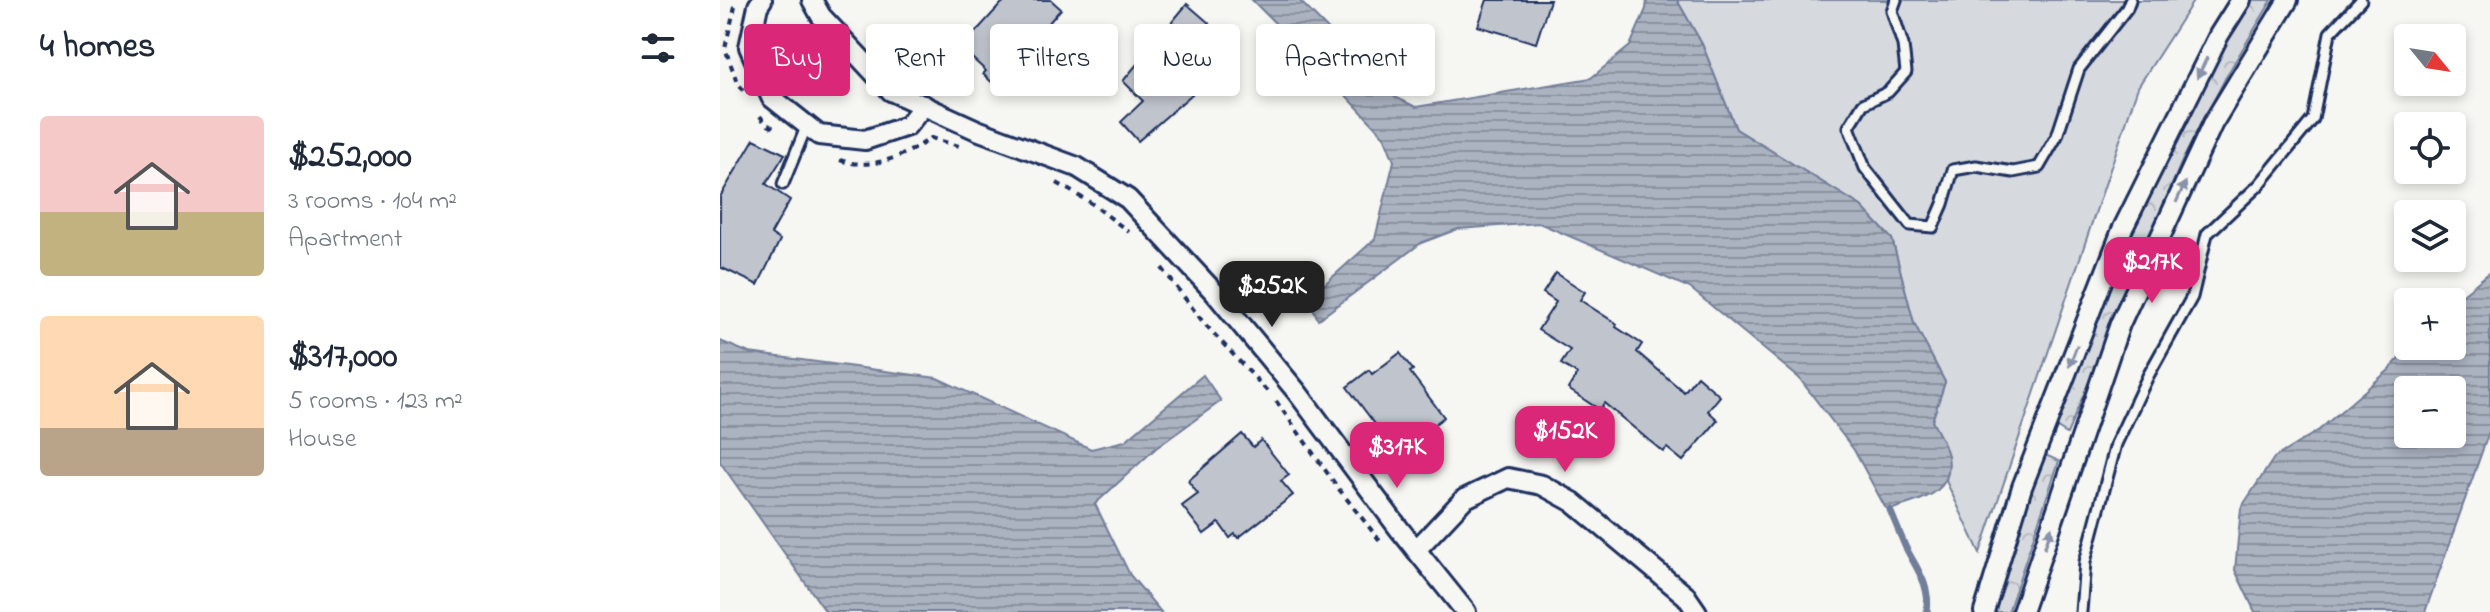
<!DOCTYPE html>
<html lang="en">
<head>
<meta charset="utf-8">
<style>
	:root { --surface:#fff; --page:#f2f2f3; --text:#1f2937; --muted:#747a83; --accent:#db2777 }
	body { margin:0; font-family:"Indie Flower",sans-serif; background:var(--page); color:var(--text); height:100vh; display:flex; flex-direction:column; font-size:30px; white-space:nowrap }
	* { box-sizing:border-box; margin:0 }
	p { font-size:26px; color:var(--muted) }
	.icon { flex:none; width:44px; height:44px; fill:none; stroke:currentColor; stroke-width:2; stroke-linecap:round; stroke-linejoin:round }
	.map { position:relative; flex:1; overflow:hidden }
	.sheet { display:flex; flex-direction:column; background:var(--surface); width:720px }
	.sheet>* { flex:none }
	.banner { position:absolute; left:24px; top:24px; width:760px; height:72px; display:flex; gap:16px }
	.needle { width:52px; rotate:120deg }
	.controls { position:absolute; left:1674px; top:24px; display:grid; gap:16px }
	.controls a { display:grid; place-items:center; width:72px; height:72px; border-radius:8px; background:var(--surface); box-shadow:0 4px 12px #0003; font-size:40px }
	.price { position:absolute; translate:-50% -68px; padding:0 18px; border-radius:16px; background:var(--accent); color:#fff; font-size:26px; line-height:52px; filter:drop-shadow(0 2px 4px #0008) }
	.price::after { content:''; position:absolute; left:50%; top:48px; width:24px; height:18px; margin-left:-12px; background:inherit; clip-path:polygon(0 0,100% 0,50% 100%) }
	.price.selected { background:#222; color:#fff }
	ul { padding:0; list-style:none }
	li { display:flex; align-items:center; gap:24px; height:200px; padding:0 40px }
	li span { display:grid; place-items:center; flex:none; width:224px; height:160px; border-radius:8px; color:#555 }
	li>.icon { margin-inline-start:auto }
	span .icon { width:96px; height:96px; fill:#fffc; stroke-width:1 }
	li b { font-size:34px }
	h2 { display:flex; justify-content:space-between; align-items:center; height:96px; padding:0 40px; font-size:34px }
	.pill { padding:0 28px; border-radius:8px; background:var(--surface); box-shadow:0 4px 12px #0003; font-size:28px; line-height:72px }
	.pill.selected { background:var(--accent); color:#fff }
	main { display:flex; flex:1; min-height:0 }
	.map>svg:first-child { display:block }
	.green { fill:#d6d9dd; stroke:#78849e; stroke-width:2 }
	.park { fill:url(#park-crowns); stroke:#78849e; stroke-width:2 }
	.water { fill:url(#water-rules); stroke:#717e99; stroke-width:2; fill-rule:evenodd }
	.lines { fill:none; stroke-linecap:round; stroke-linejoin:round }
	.stream { stroke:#717e99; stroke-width:7 }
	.building { fill:#c0c4cd; stroke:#1b2f5e; stroke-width:2 }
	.lane-casing { stroke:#1b2f5e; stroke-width:15 }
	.street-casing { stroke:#1b2f5e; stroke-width:24 }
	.path { stroke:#1b2f5e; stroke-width:4; stroke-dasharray:6 6; stroke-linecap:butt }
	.lane { stroke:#f6f6f2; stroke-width:9 }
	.street { stroke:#f6f6f2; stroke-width:18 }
	.oneway { fill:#8892a8 }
</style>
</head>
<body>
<main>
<section class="sheet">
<h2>4 homes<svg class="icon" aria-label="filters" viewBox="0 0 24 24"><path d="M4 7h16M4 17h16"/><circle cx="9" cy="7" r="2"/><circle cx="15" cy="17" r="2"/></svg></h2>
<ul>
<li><span style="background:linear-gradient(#f6c9c9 60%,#c2b280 0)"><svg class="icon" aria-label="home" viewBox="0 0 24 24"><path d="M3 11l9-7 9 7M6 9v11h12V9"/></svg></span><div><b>$252,000</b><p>3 rooms · 104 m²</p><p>Apartment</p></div></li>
<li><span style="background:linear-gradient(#ffd9b3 70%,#b9a48a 0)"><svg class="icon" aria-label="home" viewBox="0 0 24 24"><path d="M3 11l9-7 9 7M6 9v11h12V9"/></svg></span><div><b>$317,000</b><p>5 rooms · 123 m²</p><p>House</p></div></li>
</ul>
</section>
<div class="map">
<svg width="1770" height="612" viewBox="0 0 1770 612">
	<defs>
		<pattern id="park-crowns" width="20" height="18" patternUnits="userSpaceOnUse" patternTransform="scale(2)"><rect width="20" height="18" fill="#d6d9dd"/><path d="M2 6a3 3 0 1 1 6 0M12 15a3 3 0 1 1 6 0" fill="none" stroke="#b7bbc0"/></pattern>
		<pattern id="water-rules" width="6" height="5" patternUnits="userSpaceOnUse" patternTransform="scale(2)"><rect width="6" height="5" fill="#abb2c0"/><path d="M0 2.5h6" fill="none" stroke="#8a919f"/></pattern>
	</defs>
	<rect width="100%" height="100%" fill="#f6f6f2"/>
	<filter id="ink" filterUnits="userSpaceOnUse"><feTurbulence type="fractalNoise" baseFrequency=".0125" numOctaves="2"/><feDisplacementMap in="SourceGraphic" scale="16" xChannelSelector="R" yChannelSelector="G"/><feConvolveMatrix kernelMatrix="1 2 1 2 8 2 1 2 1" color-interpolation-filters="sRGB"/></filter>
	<g filter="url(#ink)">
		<polygon class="green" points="957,0 1474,0 1418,87 1260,553 1226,481 1228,456 1212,421 1225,382 1194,323 1172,239 1141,206 1016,129 982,44"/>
		<g class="park">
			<polygon points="1531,0 1552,0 1507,75 1462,161 1347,434 1334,426 1402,252 1489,71"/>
			<polygon points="1321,453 1339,461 1288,612 1272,612"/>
		</g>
		<g class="water">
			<path d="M532,0h47l96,97 21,10 175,-29 39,-32 16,-37 1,-9h30l25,44 34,85 125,77 31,33 22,84 31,59 -13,39c5,10 14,24 16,35 7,39 -30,44 -58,54l-5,-3 -31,-57 -55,-72 -109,-90 -151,-65 -81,6 -37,14 -103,77 -9,-22 66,-59 19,-78 -10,-25 -57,-61z"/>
			<path d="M1770,272v157l-65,183h-170l-20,-42 6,-62 33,-50 45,-28 70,-60 21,-24h42v-43zM1732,390v44h-44v-44z"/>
			<polygon points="0,341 29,353 217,378 371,449 405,441 483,375 501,401 436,448 375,504 410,575 441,612 106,612 0,462"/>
		</g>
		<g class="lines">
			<path class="stream" d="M1170,510c5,12 10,24 15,36 11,22 26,39 22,66"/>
		</g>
		<g class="building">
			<polygon points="287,0 331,0 341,9 320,33 320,38 293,67 296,70 279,89 263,74 266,71 241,48 281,4"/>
			<polygon points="767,0 830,0 816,43 758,26"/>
			<polygon points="467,4 489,23 474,41 502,68 418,141 401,122 423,101 403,81"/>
			<polygon points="34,139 65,154 46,184 70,200 51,234 60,240 38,285 0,267 0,197"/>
			<polygon points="836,273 865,292 860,300 897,324 896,327 922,344 917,352 964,392 977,376 1000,396 988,411 998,420 963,461 947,448 943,452 884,403 880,410 848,389 857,374 841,364 850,350 818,330 836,302 823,293"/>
			<polygon points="680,353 693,370 690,372 724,417 677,453 627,387 649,370 652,374"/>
			<polygon points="522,434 533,447 541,440 569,475 561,481 573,495 518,538 515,534 510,538 499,523 484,534 462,506 478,494 468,481"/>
		</g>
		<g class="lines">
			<g class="lane-casing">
				<g id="lane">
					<polyline points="1176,0 1172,11 1183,45 1186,72 1168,92 1143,104 1129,127 1145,168 1190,225 1213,227 1223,204 1233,170 1256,166 1293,172 1319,167 1337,136 1359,69 1407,8 1410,0"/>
					<polyline points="63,184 87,125"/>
					<polyline points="1361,612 1365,562 1396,444 1428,376 1472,297 1487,234 1539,185 1593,119 1610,33 1641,0"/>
				</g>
			</g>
			<g class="street-casing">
				<g id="street">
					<polyline points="42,0 38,6 29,47 51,97 99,135 145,140 187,126 204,105"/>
					<polyline points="92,0 101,16 171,91 257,130 357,167 408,199 495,293 577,392 680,530 746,612"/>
					<polyline points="696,550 744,499 788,478 822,485 853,502 966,596 977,612"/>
					<polyline points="1264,612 1302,487 1402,230 1499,35 1521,0"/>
					<polyline points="1302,612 1400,324 1493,123 1568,0"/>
				</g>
			</g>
			<g class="path">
				<polyline points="15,6 5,48 17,82 27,95"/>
				<polyline points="40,116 46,124 58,130"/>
				<path d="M120,160c31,11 66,-4 91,-22l28,8"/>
				<polyline points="337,183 371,203 409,232"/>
				<polyline points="442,268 483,322 548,392"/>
				<polyline points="556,401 618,488 661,542"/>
			</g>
			<use href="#lane" class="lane"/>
			<use href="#street" class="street"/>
		</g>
		<defs><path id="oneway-solid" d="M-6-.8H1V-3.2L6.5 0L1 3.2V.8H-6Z" transform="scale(2)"/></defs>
		<g class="oneway">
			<use href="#oneway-solid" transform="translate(1482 68) rotate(116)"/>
			<use href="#oneway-solid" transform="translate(1461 192) rotate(-65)"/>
			<use href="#oneway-solid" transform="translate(1353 356) rotate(111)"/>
			<use href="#oneway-solid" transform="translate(1328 538) rotate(-71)"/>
		</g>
	</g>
</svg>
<div class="controls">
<a><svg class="needle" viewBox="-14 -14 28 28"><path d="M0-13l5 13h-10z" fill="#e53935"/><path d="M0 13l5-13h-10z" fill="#747a83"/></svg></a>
<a><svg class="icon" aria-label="locate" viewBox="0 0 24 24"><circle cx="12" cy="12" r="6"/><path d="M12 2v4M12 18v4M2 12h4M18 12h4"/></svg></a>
<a><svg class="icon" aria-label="layers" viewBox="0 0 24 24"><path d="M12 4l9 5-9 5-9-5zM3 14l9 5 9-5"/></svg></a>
<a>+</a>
<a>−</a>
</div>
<b class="price" style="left:1432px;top:305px">$217K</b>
<b class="price selected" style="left:552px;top:329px">$252K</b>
<b class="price" style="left:845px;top:474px">$152K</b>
<b class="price" style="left:677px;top:490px">$317K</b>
<div class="banner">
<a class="pill selected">Buy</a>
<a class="pill">Rent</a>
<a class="pill">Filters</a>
<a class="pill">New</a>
<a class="pill">Apartment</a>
</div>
</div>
</main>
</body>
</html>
